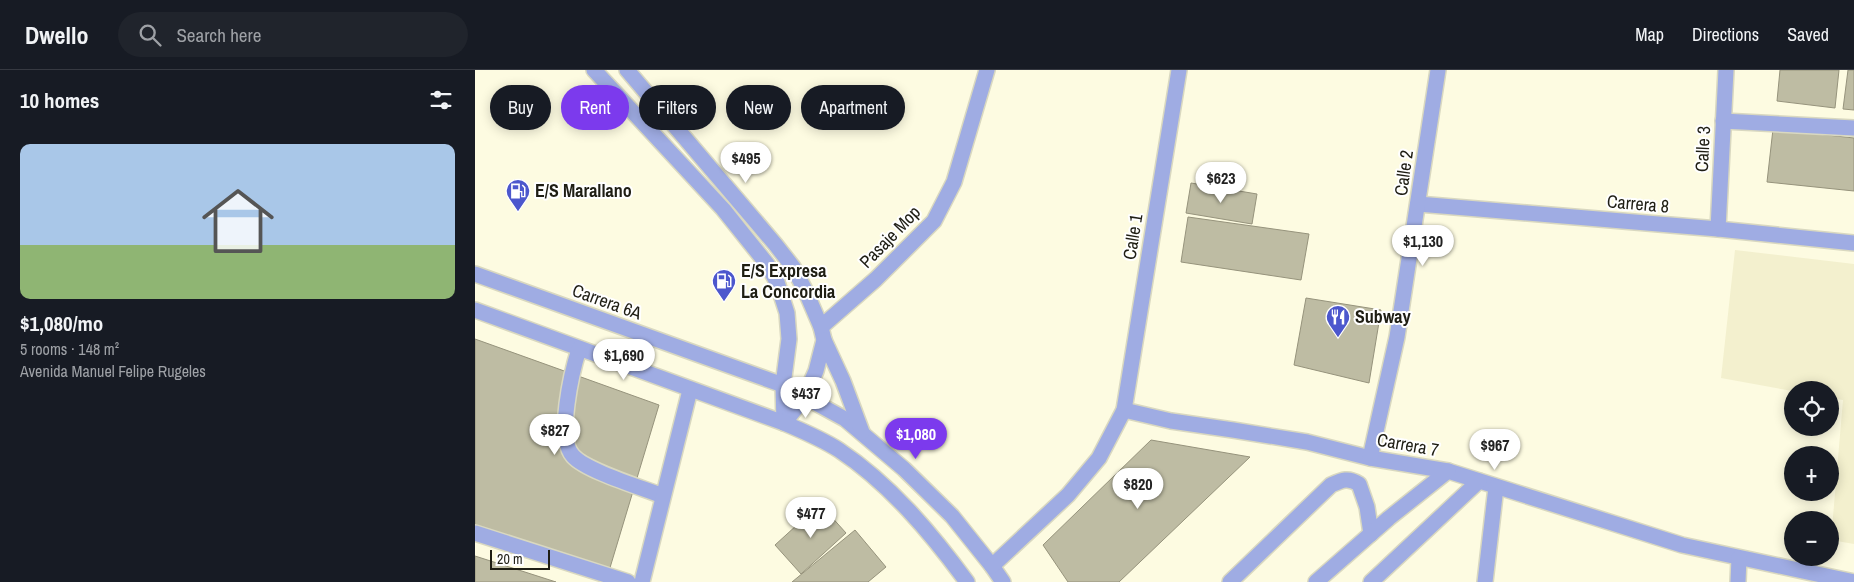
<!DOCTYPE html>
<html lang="en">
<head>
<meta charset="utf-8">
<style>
	:root { --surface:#171b24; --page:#20242c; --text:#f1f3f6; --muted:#9ea1a6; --line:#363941; --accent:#7c3aed }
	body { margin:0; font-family:"Archivo Narrow",sans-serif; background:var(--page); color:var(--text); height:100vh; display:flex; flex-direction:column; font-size:19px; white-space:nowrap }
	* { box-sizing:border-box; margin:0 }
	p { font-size:16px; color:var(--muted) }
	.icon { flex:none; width:28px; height:28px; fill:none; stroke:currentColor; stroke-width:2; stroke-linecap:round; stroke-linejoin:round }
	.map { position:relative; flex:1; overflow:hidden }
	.panel { display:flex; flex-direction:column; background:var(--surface); width:475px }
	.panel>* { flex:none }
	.hud { position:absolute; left:15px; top:15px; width:475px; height:45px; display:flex; gap:10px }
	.controls { position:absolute; left:1309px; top:311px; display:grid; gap:10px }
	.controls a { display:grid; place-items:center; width:55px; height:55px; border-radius:50%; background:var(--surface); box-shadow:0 2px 12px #0003; font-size:25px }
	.scale { position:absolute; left:15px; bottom:12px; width:60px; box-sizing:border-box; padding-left:5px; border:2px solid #1f1e14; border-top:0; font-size:14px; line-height:18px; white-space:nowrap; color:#1f1e14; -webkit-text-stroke:4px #fff; paint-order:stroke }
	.price { position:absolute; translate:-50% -42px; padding:0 11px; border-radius:18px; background:#fff; color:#222; font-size:16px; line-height:32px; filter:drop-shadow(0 1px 2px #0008) }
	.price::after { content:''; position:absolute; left:50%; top:30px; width:15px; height:11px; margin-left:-8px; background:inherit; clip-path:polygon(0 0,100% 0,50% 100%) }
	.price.on { background:var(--accent); color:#fff }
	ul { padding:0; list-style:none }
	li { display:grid; align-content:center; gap:10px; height:265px; padding:0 20px }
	li span { display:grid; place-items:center; height:155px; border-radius:10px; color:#555 }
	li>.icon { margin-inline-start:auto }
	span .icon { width:90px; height:90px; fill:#fffc; stroke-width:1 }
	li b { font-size:21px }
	h2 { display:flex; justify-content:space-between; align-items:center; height:60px; padding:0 20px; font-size:21px }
	.tag { padding:0 18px; border-radius:22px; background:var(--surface); box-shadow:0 2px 12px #0003; font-size:18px; line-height:45px }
	.tag.on { background:var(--accent); color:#fff }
	header { display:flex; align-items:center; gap:30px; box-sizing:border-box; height:70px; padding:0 25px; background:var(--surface); border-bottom:1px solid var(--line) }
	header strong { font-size:24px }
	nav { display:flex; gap:28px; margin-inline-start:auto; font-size:18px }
	.search { width:350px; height:45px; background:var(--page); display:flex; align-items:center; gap:12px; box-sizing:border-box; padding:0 18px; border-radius:28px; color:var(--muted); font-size:19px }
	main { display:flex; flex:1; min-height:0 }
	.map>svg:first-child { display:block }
	.built { fill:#f3f0ce }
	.building { fill:#bebca3; stroke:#96937c }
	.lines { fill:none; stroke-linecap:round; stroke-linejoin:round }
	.minor-casing { stroke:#d9d8c0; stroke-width:18 }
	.minor { stroke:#9face3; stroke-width:15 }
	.labels { text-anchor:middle; stroke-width:4; stroke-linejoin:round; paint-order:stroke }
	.street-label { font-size:18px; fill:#1f1e14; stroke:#fff }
	.poi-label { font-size:18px; font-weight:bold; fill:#1f1e14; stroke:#fff; text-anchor:start }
</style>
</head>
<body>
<header>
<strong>Dwello</strong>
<div class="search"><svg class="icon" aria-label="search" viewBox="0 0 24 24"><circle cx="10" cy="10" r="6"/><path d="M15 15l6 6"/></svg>Search here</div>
<nav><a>Map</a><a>Directions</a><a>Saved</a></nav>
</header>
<main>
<section class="panel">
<h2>10 homes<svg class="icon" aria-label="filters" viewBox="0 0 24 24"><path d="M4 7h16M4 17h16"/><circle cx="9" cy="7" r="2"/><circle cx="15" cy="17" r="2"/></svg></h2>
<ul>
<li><span style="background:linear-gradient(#a9c7e8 65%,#8fb573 0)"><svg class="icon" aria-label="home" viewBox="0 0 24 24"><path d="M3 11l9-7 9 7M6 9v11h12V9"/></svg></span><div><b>$1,080/mo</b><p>5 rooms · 148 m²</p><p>Avenida Manuel Felipe Rugeles</p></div></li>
</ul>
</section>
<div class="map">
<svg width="1379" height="512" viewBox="0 0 1379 512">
	<rect width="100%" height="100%" fill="#fdfbe1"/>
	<polygon class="built" points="1260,180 1379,194 1379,474 1356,470 1368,330 1355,328 1355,320 1317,321 1246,308"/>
	<g class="building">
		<polygon points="1305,0 1364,0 1360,38 1302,31"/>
		<polygon points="1373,0 1379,0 1379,40 1368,39"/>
		<polygon points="1298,59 1379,68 1379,121 1292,112"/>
		<polygon points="716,113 782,124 777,154 711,143"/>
		<polygon points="713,147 834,164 826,210 706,192"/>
		<polygon points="831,228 906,240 894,313 819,295"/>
		<polygon points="0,269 184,335 134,501 0,458"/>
		<polygon points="676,370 775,387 644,512 593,512 568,475"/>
		<polygon points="345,434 371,463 326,504 300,475"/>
		<polygon points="380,460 411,497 393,512 317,512"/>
		<polygon points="0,486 81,512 0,512"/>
	</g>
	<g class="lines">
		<g class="minor-casing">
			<g id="minor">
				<polyline points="119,0 248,139 292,194 302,212 312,243 314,269 308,315 309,353"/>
				<polyline points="152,0 300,174 318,197 331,222 346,257 349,270 341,301 329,328 309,353"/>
				<polyline points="1248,51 1379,58"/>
				<polyline points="943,134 1243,159 1379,173"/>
				<polyline points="1243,159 1251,0"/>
				<polyline points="0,204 308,315 370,349 429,399 477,446 517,496 528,512"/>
				<path d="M0,240l309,113c19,8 38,16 55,27 51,34 92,83 128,132"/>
				<polyline points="346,257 401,209 459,151 479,112 512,0"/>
				<polyline points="349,270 368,311 387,362"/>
				<path d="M104,279c-7,22 -23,89 -6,107 13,15 70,32 90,40"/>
				<polyline points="649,340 696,351 758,360 832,372 895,388 973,401 1207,475 1379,512"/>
				<polyline points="895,388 922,267 963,0"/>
				<polyline points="0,463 153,512"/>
				<polyline points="517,496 593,425 624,388 649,340 704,0"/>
				<polyline points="167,512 215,320"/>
				<path d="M755,512l101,-97c11,-5 17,-8 28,-1l8,23 4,27"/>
				<polyline points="841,512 914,448 973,401"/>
				<polyline points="896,512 1004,411"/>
				<polyline points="1010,512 1021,417"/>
				<polyline points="1263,512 1264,488"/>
			</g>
		</g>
		<use href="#minor" class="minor"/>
	</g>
	<defs>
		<g id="fuel-pin" transform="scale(1.25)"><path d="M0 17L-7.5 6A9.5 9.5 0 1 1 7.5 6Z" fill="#4c57cd" stroke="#fff"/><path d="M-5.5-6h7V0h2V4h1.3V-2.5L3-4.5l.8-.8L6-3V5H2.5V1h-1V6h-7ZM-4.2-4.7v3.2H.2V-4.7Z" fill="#fff"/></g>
		<g id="restaurant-pin" transform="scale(1.25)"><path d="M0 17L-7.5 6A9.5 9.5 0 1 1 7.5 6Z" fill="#4c57cd" stroke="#fff"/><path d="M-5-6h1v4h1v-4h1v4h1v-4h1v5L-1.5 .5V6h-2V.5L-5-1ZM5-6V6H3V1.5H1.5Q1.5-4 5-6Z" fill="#fff"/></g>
	</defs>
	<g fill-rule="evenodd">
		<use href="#fuel-pin" x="43" y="121"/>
		<use href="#fuel-pin" x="249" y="211"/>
		<use href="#restaurant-pin" x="863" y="247"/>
	</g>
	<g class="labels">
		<g class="street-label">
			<text transform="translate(1228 79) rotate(-87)" y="6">Calle 3</text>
			<text transform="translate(929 103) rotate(-82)" y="6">Calle 2</text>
			<text transform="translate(1163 134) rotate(5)" y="6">Carrera 8</text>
			<text transform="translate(415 167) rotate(-46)" y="6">Pasaje Mop</text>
			<text transform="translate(658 167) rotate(-81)" y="6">Calle 1</text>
			<text transform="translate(132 232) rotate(20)" y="6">Carrera 6A</text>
			<text transform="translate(933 375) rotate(10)" y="6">Carrera 7</text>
		</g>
		<g class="poi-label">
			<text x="60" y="127">E/S Marallano</text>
			<text x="266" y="207">E/S Expresa<tspan x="266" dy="21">La Concordia</tspan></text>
			<text x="880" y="253">Subway</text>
		</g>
	</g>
</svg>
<div class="controls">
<a><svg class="icon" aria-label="locate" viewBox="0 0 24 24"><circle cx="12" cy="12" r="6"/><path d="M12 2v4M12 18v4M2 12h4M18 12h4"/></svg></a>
<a>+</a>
<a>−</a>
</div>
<div class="scale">20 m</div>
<b class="price" style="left:271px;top:114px">$495</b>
<b class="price" style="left:746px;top:134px">$623</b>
<b class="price" style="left:948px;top:197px">$1,130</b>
<b class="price" style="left:149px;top:311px">$1,690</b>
<b class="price" style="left:331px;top:349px">$437</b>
<b class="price" style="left:80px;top:386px">$827</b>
<b class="price on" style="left:441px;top:390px">$1,080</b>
<b class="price" style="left:1020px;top:401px">$967</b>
<b class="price" style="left:663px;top:440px">$820</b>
<b class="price" style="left:336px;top:469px">$477</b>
<div class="hud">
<a class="tag">Buy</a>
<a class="tag on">Rent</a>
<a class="tag">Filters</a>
<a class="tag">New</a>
<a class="tag">Apartment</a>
</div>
</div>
</main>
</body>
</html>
